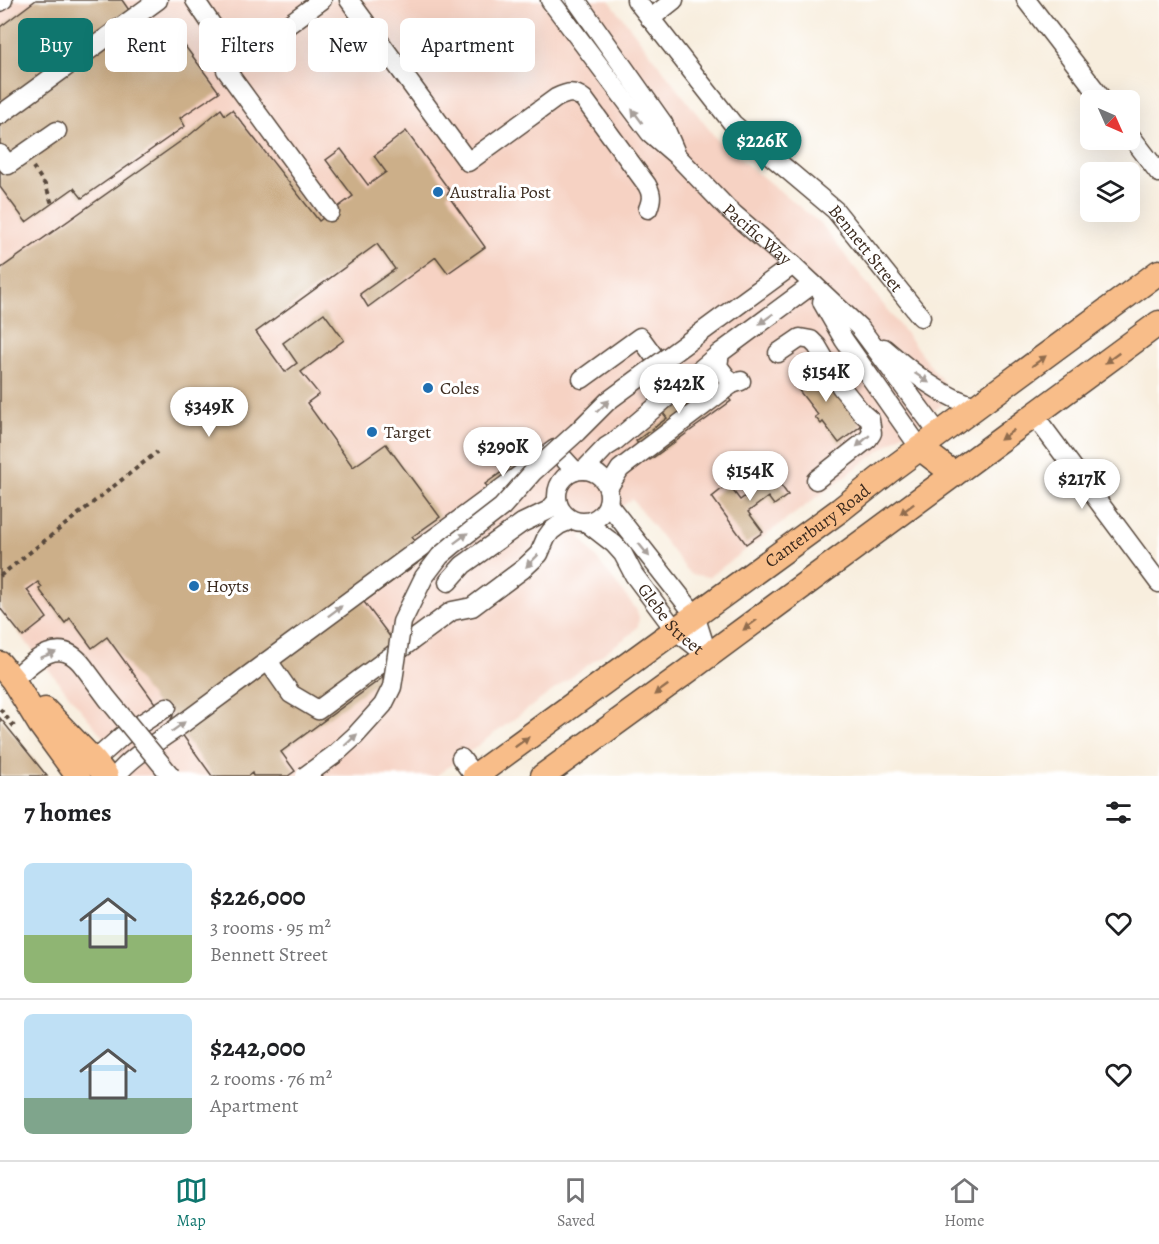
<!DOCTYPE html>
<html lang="en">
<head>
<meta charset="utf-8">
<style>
	:root { --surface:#fff; --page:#f2f2f2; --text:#202124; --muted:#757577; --line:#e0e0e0; --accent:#0f766e }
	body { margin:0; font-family:Alegreya,serif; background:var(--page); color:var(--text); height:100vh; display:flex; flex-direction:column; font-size:22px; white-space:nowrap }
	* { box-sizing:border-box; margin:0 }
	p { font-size:20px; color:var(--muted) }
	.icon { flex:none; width:33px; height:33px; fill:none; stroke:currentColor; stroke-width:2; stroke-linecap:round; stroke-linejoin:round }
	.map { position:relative; height:776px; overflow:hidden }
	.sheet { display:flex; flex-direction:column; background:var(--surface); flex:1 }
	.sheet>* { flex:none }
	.banner { position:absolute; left:18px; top:18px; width:600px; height:54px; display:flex; gap:12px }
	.needle { width:39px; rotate:135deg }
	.tools { position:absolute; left:1080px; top:90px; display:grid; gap:12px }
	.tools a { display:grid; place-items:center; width:60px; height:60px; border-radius:9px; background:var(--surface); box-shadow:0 6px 24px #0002; font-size:30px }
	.price { position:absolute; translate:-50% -51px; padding:0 14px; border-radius:21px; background:#fff; color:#222; font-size:20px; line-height:39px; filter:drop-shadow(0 2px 3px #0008) }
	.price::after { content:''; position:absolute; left:50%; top:36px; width:18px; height:14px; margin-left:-9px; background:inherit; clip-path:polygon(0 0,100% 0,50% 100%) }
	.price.on { background:var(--accent); color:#fff }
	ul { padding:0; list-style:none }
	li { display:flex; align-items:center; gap:18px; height:150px; padding:0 24px }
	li+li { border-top:2px solid var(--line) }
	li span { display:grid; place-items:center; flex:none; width:168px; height:120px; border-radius:9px; color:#555 }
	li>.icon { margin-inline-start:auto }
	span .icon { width:72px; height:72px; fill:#fffc; stroke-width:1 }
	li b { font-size:26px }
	h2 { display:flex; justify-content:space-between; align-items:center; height:72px; padding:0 24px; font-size:26px }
	.pill { padding:0 21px; border-radius:9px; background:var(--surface); box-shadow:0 6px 24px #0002; font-size:21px; line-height:54px }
	.pill.on { background:var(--accent); color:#fff }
	.tabs { display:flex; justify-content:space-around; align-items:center; height:84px; border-top:2px solid var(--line); background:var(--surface); font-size:16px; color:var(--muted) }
	.tabs a { display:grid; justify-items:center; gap:3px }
	.tabs .on { color:var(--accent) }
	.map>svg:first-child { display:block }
	.built { fill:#f6d2c3 }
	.building { fill:#ccaf89 }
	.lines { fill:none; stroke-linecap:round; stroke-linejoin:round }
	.minor-casing { stroke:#57473b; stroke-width:21 }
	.major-casing { stroke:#57473b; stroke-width:27 }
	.path { stroke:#57473b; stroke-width:4; stroke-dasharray:4.5 4.5; stroke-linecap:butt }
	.minor { stroke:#fff; stroke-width:18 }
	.major { stroke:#f8bd89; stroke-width:24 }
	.minor-bridge-casing { stroke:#57473b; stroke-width:21; stroke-linecap:butt }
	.minor-bridge { stroke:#fff; stroke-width:18 }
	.oneway { fill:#a79f9a }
	.oneway2 { fill:#906c4e }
	.poi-dot { fill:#1f6fb2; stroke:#fff; stroke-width:2 }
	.labels { text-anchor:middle; stroke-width:6; stroke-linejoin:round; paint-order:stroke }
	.poi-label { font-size:18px; fill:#3b2a1e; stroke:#fff; text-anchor:start }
	.street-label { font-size:18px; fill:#3b2a1e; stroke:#fff }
</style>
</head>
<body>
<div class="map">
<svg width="1159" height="776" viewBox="0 0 1159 776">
	<rect width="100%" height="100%" fill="#fff"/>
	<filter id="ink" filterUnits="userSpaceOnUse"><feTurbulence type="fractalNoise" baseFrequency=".0167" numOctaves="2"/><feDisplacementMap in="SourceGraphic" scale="12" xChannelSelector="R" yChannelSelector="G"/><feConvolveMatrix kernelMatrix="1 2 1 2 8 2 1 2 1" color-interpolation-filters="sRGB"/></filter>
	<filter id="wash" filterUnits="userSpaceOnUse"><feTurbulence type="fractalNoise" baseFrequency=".008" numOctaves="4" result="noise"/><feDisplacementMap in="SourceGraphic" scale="24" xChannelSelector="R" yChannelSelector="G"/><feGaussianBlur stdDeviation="1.35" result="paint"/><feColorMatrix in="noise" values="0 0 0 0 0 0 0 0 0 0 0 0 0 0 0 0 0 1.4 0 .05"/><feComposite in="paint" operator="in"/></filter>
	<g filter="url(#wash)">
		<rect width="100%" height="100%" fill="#f8eede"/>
		<polygon class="built" points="0,0 609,0 718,141 822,225 946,386 943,404 709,577 690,574 632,499 580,537 636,609 639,617 638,626 632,633 436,776 112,776 107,769 121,759 0,610"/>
		<g id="blocks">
			<g class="building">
				<polygon points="36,0 122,0 140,26 132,32 140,43 168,23 219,92 180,118 185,126 82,198 74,188 26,222 0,187 0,27"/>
				<polygon points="221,109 225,115 232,110 319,221 353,196 326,160 341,149 368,185 386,172 374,156 406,131 450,191 447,194 485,247 448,273 436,257 368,307 360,294 395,269 377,244 256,332 285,372 297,363 283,343 324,313 344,340 301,372 319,394 307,403 353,467 386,444 440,517 412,537 426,557 364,602 391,638 382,678 281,752 295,771 288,776 253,776 252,773 248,776 212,776 171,719 173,716 167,707 157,706 107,637 92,648 70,618 65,623 39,589 42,587 38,582 27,590 47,618 23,637 0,608 0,269 191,134"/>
				<polygon points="816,366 862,425 839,443 823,422 821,424 815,417 818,415 790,379 806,367 809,371"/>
				<polygon points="664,376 686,404 717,382 731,401 650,460 636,441 667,418 650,396 651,395 647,389"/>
				<polygon points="765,463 788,495 774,505 768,497 748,512 763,532 746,544 712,497 728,484 740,500 759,486 750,474"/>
				<polygon points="513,464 522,472 495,493 485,484"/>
				<polygon points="0,718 47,776 0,776"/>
			</g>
		</g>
	</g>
	<g filter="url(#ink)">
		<use href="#blocks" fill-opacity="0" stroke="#57473b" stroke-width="1.5"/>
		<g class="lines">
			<g class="minor-casing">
				<g id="minor">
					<polyline points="195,0 237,62 322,0"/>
					<path d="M349,0l119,162 88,-64c12,-6 18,-7 28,1l63,86c5,9 5,14 1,24"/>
					<path id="s1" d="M550,0l100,133 28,24 50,52 65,56 67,63 79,106"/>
					<polyline points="576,0 663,123 675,151"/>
					<path id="s2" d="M636,0l97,124 102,86 86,107"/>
					<polyline points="1026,0 1103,100"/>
					<polyline points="0,2 3,0"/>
					<polyline points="650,19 674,0"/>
					<polyline points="226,70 330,212"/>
					<polyline points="0,115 158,0"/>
					<polyline points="1130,135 1159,173"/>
					<polyline points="0,154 8,165 57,131"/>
					<polyline points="822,302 844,340 920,448"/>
					<polyline points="741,303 793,265"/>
					<path d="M884,348c27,23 58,50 93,58"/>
					<polyline points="778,353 800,338 811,340 817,346 841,387 862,413 870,420 872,433 868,439 816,480"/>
					<polyline points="582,379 640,337 659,363"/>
					<polyline points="741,381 732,384 718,366 720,353 813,284"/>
					<polyline points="1034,415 1159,583"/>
					<circle cx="583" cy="496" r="26"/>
					<polyline points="584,470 606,447 614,442 720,353"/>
					<polyline points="608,488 620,469 629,462 732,384"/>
					<polyline points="608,504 695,615 708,656"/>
					<path id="s3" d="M587,523l27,21 9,10 11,21 41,55 33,26"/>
					<polyline points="448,582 463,565 522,523 549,510 557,501"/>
					<polyline points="268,661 291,694 318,710 452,611 472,607 523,569 539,554 546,538 551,531 559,525 571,520"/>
					<path d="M13,680c21,-20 47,-46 71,-13"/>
					<polyline points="461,758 474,776"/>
					<polyline points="94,761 122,736 167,707"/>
					<path d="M116,776c15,-19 38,-32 58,-46l381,-281 20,22"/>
				</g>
			</g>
			<g class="major-casing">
				<g id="major">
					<polyline points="920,448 954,474"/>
					<polyline points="0,664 13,680 40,724 78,776"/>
					<polyline points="45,710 94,761 106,776"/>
					<path id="s4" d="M475,776l365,-266 49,-39 270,-199"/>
					<polyline points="543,776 682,675 1159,323"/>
				</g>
			</g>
			<g class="path">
				<polyline points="33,167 46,186 52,204"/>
				<polyline points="0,576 157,452"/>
				<polyline points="0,709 16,729"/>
			</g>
			<use href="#minor" class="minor"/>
			<use href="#major" class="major"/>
			<g class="minor-bridge-casing">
				<g id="minor-bridge">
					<polyline points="84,667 107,698 171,776"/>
					<polyline points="305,776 334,755 355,736 383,705 392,687 402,622 424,577 440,556 453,545 502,507 533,472 577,432 608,401 741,303"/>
				</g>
			</g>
			<use href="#minor-bridge" class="minor-bridge"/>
		</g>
		<defs><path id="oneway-solid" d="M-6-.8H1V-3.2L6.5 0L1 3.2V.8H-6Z" transform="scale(1.5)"/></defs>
		<g class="oneway">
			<use href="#oneway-solid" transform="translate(637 116) rotate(-127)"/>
			<use href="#oneway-solid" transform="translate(766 319) rotate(144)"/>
			<use href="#oneway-solid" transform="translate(922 378) rotate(34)"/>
			<use href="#oneway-solid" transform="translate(603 406) rotate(-44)"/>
			<use href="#oneway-solid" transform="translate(863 441) rotate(139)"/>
			<use href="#oneway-solid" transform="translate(461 538) rotate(-37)"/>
			<use href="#oneway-solid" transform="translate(644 550) rotate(51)"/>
			<use href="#oneway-solid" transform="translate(532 561) rotate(135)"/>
			<use href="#oneway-solid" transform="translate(335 611) rotate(-37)"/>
			<use href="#oneway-solid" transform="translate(48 655) rotate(-21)"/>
			<use href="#oneway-solid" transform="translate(178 727) rotate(-36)"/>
			<use href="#oneway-solid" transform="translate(351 740) rotate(-43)"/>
		</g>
		<g class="oneway2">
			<use href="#oneway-solid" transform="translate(1112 358) rotate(144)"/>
			<use href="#oneway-solid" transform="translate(1039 361) rotate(-36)"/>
			<use href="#oneway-solid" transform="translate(1007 435) rotate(144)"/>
			<use href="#oneway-solid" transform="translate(907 509) rotate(143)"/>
			<use href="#oneway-solid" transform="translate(750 625) rotate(143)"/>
			<use href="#oneway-solid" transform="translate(661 690) rotate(144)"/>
			<use href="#oneway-solid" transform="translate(522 742) rotate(-36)"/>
		</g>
	</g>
	<g class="poi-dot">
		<circle cx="438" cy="192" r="6"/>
		<circle cx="428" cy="388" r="6"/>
		<circle cx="372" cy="432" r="6"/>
		<circle cx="194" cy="586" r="6"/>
	</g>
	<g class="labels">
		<g class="poi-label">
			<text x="450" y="198">Australia Post</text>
			<text x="440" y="394">Coles</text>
			<text x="384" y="438">Target</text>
			<text x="206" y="592">Hoyts</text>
		</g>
		<g class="street-label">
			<text dy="6" stroke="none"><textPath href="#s1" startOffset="314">Pacific Way</textPath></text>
			<text dy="6" stroke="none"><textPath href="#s2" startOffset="340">Bennett Street</textPath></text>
			<text dy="6" stroke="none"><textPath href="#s4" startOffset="424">Canterbury Road</textPath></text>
			<text dy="6" stroke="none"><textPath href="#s3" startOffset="129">Glebe Street</textPath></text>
		</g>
	</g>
</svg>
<div class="tools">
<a><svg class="needle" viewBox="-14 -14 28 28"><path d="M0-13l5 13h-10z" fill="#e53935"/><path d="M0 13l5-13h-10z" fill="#757577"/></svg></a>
<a><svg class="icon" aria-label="layers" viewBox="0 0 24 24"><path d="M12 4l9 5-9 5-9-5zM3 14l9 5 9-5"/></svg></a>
</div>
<b class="price on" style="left:762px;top:172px">$226K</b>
<b class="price" style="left:826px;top:403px">$154K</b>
<b class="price" style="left:679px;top:415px">$242K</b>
<b class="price" style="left:209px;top:438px">$349K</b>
<b class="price" style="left:503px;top:478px">$290K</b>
<b class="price" style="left:750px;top:502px">$154K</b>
<b class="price" style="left:1082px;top:510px">$217K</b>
<div class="banner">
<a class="pill on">Buy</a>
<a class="pill">Rent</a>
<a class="pill">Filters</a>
<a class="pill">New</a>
<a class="pill">Apartment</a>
</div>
</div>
<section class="sheet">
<h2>7 homes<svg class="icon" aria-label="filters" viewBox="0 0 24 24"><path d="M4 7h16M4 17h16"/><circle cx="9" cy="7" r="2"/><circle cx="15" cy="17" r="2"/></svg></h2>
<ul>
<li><span style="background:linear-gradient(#bfe0f5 60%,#8fb573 0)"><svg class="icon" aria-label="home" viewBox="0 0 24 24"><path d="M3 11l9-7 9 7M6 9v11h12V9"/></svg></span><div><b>$226,000</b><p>3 rooms · 95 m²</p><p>Bennett Street</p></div><svg class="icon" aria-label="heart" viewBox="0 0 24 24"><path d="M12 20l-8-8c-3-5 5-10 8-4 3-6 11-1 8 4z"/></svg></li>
<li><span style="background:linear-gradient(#bfe0f5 70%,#7fa58c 0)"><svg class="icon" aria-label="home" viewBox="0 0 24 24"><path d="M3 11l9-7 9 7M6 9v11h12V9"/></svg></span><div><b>$242,000</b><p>2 rooms · 76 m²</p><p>Apartment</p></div><svg class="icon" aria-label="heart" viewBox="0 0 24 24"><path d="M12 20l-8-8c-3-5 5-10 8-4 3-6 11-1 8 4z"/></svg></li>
</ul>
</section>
<nav class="tabs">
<a class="on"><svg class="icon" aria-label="map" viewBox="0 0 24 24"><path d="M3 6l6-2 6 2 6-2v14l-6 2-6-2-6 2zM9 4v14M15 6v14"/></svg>Map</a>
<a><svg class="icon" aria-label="saved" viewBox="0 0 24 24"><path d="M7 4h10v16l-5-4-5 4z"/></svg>Saved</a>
<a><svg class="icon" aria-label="home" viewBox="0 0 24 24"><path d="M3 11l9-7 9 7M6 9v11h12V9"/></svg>Home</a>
</nav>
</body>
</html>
